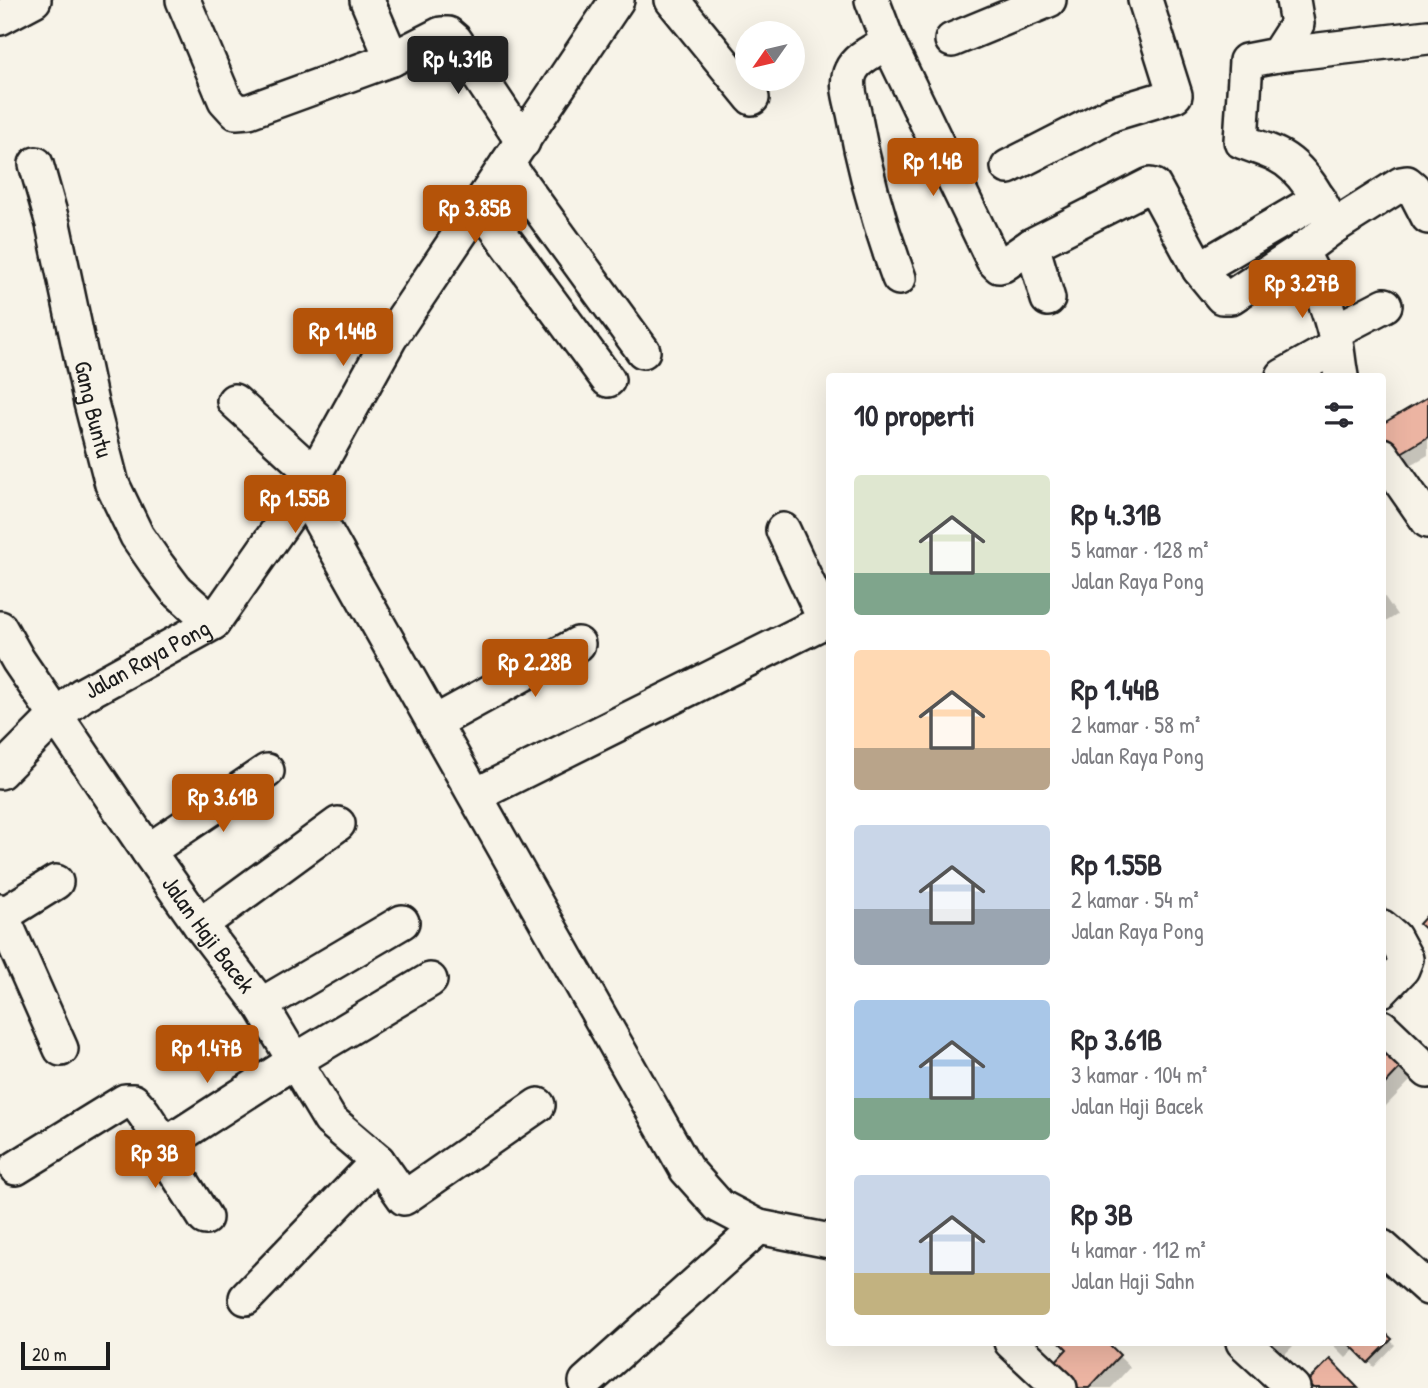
<!DOCTYPE html>
<html lang="id">
<head>
<meta charset="utf-8">
<style>
	:root { --surface:#fff; --page:#f2f2f3; --text:#2b2b33; --muted:#7c7c81; --accent:#b45309 }
	body { margin:0; font-family:"Patrick Hand",sans-serif; background:var(--page); color:var(--text); height:100vh; display:flex; flex-direction:column; font-size:26px; white-space:nowrap }
	* { box-sizing:border-box; margin:0 }
	p { font-size:23px; color:var(--muted) }
	.icon { flex:none; width:38px; height:38px; fill:none; stroke:currentColor; stroke-width:2; stroke-linecap:round; stroke-linejoin:round }
	.map { position:relative; flex:1; overflow:hidden }
	.panel { position:absolute; left:826px; top:373px; width:560px; height:973px; display:flex; flex-direction:column; background:var(--surface); border-radius:7px; box-shadow:0 7px 28px #0002 }
	.panel>* { flex:none }
	.needle { width:46px; rotate:236deg }
	.buttons { position:absolute; left:735px; top:21px; display:grid; gap:14px }
	.buttons a { display:grid; place-items:center; width:70px; height:70px; border-radius:50%; background:var(--surface); box-shadow:0 7px 28px #0002; font-size:35px }
	.scale { position:absolute; left:21px; bottom:18px; width:89px; box-sizing:border-box; padding-left:7px; border:4px solid #1c1c1c; border-top:0; font-size:19px; line-height:24px; white-space:nowrap; color:#1c1c1c; -webkit-text-stroke:5px #f7f3e8; paint-order:stroke }
	.price { position:absolute; translate:-50% -60px; padding:0 16px; border-radius:7px; background:var(--accent); color:#fff; font-size:23px; line-height:46px; filter:drop-shadow(0 2px 4px #0008) }
	.price::after { content:''; position:absolute; left:50%; top:42px; width:21px; height:16px; margin-left:-10px; background:inherit; clip-path:polygon(0 0,100% 0,50% 100%) }
	.price.active { background:#222; color:#fff }
	ul { padding:0; list-style:none }
	li { display:flex; align-items:center; gap:21px; height:175px; padding:0 28px }
	li span { display:grid; place-items:center; flex:none; width:196px; height:140px; border-radius:7px; color:#555 }
	li>.icon { margin-inline-start:auto }
	span .icon { width:84px; height:84px; fill:#fffc; stroke-width:1 }
	li b { font-size:30px }
	h2 { display:flex; justify-content:space-between; align-items:center; height:84px; padding:0 28px; font-size:30px }
	.map>svg:first-child { display:block }
	.shadow { fill:#0003 }
	.building { fill:#ecb4a2; stroke:#1c1c1c; stroke-width:2 }
	.lines { fill:none; stroke-linecap:round; stroke-linejoin:round }
	.street-casing { stroke:#1c1c1c; stroke-width:38 }
	.street { stroke:#f7f3e8; stroke-width:33 }
	.labels { text-anchor:middle; stroke-width:5; stroke-linejoin:round; paint-order:stroke }
	.street-label { font-size:24px; fill:#1c1c1c; stroke:#f7f3e8 }
</style>
</head>
<body>
<div class="map">
<svg width="1428" height="1388" viewBox="0 0 1428 1388">
	<rect width="100%" height="100%" fill="#f7f3e8"/>
	<filter id="ink" filterUnits="userSpaceOnUse"><feTurbulence type="fractalNoise" baseFrequency=".0143" numOctaves="2"/><feDisplacementMap in="SourceGraphic" scale="14" xChannelSelector="R" yChannelSelector="G"/><feConvolveMatrix kernelMatrix="1 2 1 2 8 2 1 2 1" color-interpolation-filters="sRGB"/></filter>
	<g filter="url(#ink)">
		<g class="shadow">
			<polygon points="1428,399 1428,455 1409,466 1398,455"/>
			<polygon points="1382,593 1397,615 1382,624"/>
			<polygon points="1382,1052 1411,1080 1382,1110"/>
			<polygon points="1382,1332 1395,1345 1374,1367 1356,1348 1346,1358 1330,1342 1351,1342 1353,1344 1382,1342"/>
			<polygon points="1104,1342 1130,1367 1111,1388 1080,1388"/>
			<polygon points="1270,1342 1297,1342 1284,1355"/>
		</g>
		<g class="building">
			<polygon points="1428,397 1428,437 1396,456 1382,433 1382,424"/>
			<polygon points="1428,914 1428,932 1419,924"/>
			<polygon points="1382,1049 1401,1067 1382,1087"/>
			<polygon points="1382,1330 1392,1339 1368,1363 1350,1345 1353,1342 1382,1342"/>
			<polygon points="1060,1342 1107,1342 1120,1355 1089,1388 1078,1388 1053,1364 1067,1349"/>
			<polygon points="1330,1359 1358,1388 1313,1388 1307,1382"/>
		</g>
		<g class="lines">
			<g class="street-casing">
				<g id="street">
					<polyline points="183,0 225,100 236,112 249,111 392,59 441,34 448,34 455,40 523,142"/>
					<polyline points="367,0 392,59"/>
					<polyline points="672,0 752,98"/>
					<polyline points="872,0 888,42 993,260 999,266 1003,265 1032,245 1048,299"/>
					<path d="M1293,0l4,24 -20,31 -31,6 -5,80c12,5 24,8 36,14 27,13 43,46 56,72l68,-43 6,-1 6,5 15,29"/>
					<polyline points="0,18 34,0"/>
					<polyline points="952,40 1049,0"/>
					<path d="M888,42c-12,8 -31,15 -37,29 -6,12 0,29 3,42 10,57 25,111 45,165"/>
					<polyline points="1277,55 1428,37"/>
					<path id="s1" d="M36,164l17,60 38,179 21,81 25,52 18,26 21,28 37,33"/>
					<polyline points="507,164 643,351"/>
					<polyline points="1008,167 1112,114 1175,95 1145,0"/>
					<polyline points="480,206 608,380"/>
					<polyline points="1032,245 1150,185 1154,186 1199,269 1222,297 1231,297 1301,251 1333,227"/>
					<path d="M1301,251c13,25 25,49 32,76 4,14 5,34 8,49"/>
					<polyline points="1199,269 1319,199"/>
					<polyline points="1335,331 1385,305"/>
					<polyline points="1283,376 1335,347"/>
					<polyline points="234,401 314,474"/>
					<polyline points="1382,455 1428,521"/>
					<polyline points="304,493 686,1169 719,1206 759,1227 830,1241"/>
					<path id="s2" d="M0,628l18,32 130,191 52,74 61,80 69,115 48,41 26,37 134,-93"/>
					<polyline points="434,723 578,644"/>
					<path id="s3" d="M0,772l57,-57 25,-20 131,-72 91,-130 86,-155 227,-338"/>
					<polyline points="476,795 817,625 821,621 821,612 783,530"/>
					<polyline points="148,851 267,771"/>
					<polyline points="0,911 61,1049"/>
					<polyline points="3,915 56,882"/>
					<polyline points="200,925 338,824"/>
					<polyline points="1382,927 1394,937 1406,959 1402,969 1382,990"/>
					<polyline points="261,1005 402,922"/>
					<polyline points="1382,1027 1428,1071"/>
					<polyline points="166,1141 167,1158 205,1218"/>
					<path d="M16,1168l109,-67h8c14,11 18,30 33,40l8,-2 122,-79 134,-80"/>
					<polyline points="1382,1247 1428,1288"/>
					<polyline points="246,1298 378,1161"/>
					<polyline points="1011,1342 1060,1388"/>
					<polyline points="1243,1342 1293,1388"/>
					<polyline points="586,1382 759,1227"/>
				</g>
			</g>
			<use href="#street" class="street"/>
		</g>
	</g>
	<g class="labels">
		<g class="street-label">
			<text dy="8" stroke="none"><textPath href="#s1" startOffset="252">Gang Buntu</textPath></text>
			<text dy="8" stroke="none"><textPath href="#s3" startOffset="187">Jalan Raya Pong</textPath></text>
			<text dy="8" stroke="none"><textPath href="#s2" startOffset="371">Jalan Haji Bacek</textPath></text>
		</g>
	</g>
</svg>
<div class="buttons">
<a><svg class="needle" viewBox="-14 -14 28 28"><path d="M0-13l5 13h-10z" fill="#e53935"/><path d="M0 13l5-13h-10z" fill="#7c7c81"/></svg></a>
</div>
<div class="scale">20 m</div>
<b class="price active" style="left:458px;top:96px">Rp 4.31B</b>
<b class="price" style="left:933px;top:198px">Rp 1.4B</b>
<b class="price" style="left:475px;top:245px">Rp 3.85B</b>
<b class="price" style="left:1302px;top:320px">Rp 3.27B</b>
<b class="price" style="left:343px;top:368px">Rp 1.44B</b>
<b class="price" style="left:295px;top:535px">Rp 1.55B</b>
<b class="price" style="left:535px;top:699px">Rp 2.28B</b>
<b class="price" style="left:223px;top:834px">Rp 3.61B</b>
<b class="price" style="left:207px;top:1085px">Rp 1.47B</b>
<b class="price" style="left:155px;top:1190px">Rp 3B</b>
<section class="panel">
<h2>10 properti<svg class="icon" aria-label="filters" viewBox="0 0 24 24"><path d="M4 7h16M4 17h16"/><circle cx="9" cy="7" r="2"/><circle cx="15" cy="17" r="2"/></svg></h2>
<ul>
<li><span style="background:linear-gradient(#dfe7d0 70%,#7fa58c 0)"><svg class="icon" aria-label="home" viewBox="0 0 24 24"><path d="M3 11l9-7 9 7M6 9v11h12V9"/></svg></span><div><b>Rp 4.31B</b><p>5 kamar · 128 m²</p><p>Jalan Raya Pong</p></div></li>
<li><span style="background:linear-gradient(#ffd9b3 70%,#b9a48a 0)"><svg class="icon" aria-label="home" viewBox="0 0 24 24"><path d="M3 11l9-7 9 7M6 9v11h12V9"/></svg></span><div><b>Rp 1.44B</b><p>2 kamar · 58 m²</p><p>Jalan Raya Pong</p></div></li>
<li><span style="background:linear-gradient(#c9d6e8 60%,#9aa5b1 0)"><svg class="icon" aria-label="home" viewBox="0 0 24 24"><path d="M3 11l9-7 9 7M6 9v11h12V9"/></svg></span><div><b>Rp 1.55B</b><p>2 kamar · 54 m²</p><p>Jalan Raya Pong</p></div></li>
<li><span style="background:linear-gradient(#a9c7e8 70%,#7fa58c 0)"><svg class="icon" aria-label="home" viewBox="0 0 24 24"><path d="M3 11l9-7 9 7M6 9v11h12V9"/></svg></span><div><b>Rp 3.61B</b><p>3 kamar · 104 m²</p><p>Jalan Haji Bacek</p></div></li>
<li><span style="background:linear-gradient(#c9d6e8 70%,#c2b280 0)"><svg class="icon" aria-label="home" viewBox="0 0 24 24"><path d="M3 11l9-7 9 7M6 9v11h12V9"/></svg></span><div><b>Rp 3B</b><p>4 kamar · 112 m²</p><p>Jalan Haji Sahn</p></div></li>
</ul>
</section>
</div>
</body>
</html>
